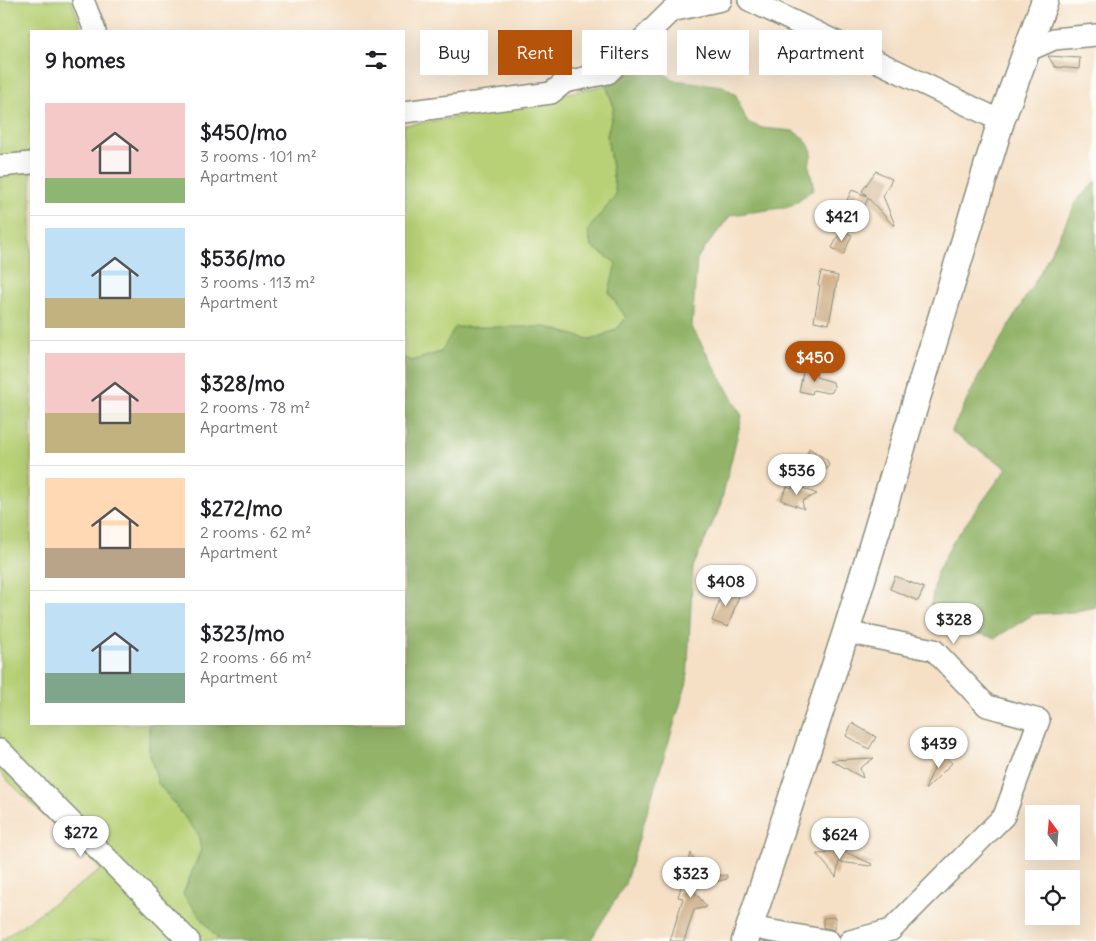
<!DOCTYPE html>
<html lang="en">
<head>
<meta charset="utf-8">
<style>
	:root { --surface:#fff; --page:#f6f6f6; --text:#202124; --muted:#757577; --line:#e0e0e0; --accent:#b45309 }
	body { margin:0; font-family:Delius,sans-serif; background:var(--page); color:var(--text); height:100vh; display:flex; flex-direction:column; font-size:19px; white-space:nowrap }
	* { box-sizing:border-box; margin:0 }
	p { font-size:16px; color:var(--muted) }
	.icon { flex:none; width:28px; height:28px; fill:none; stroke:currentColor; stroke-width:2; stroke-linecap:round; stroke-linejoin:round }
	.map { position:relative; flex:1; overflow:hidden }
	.panel { position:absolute; left:30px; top:30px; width:375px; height:695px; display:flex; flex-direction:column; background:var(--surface); border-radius:0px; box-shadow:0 5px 20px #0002 }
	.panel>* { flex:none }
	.top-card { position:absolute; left:420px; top:30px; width:475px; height:45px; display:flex; gap:10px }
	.needle { width:32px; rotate:344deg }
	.buttons { position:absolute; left:1025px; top:805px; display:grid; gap:10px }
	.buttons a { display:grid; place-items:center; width:55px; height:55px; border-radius:0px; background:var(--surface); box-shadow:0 5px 20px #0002; font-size:25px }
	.price { position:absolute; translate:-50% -42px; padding:0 11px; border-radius:18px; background:#fff; color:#222; font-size:16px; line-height:32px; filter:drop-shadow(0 1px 2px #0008) }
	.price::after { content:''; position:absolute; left:50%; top:30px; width:15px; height:11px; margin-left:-8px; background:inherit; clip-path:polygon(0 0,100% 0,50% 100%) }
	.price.on { background:var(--accent); color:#fff }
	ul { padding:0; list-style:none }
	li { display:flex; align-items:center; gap:15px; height:125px; padding:0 15px }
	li+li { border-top:1px solid var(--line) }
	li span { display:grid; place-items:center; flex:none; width:140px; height:100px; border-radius:0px; color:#555 }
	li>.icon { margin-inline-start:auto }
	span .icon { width:60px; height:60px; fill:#fffc; stroke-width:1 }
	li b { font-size:21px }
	h2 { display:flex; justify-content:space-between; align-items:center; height:60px; padding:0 15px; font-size:21px }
	.chip { padding:0 18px; border-radius:0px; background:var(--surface); box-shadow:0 5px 20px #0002; font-size:18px; line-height:45px }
	.chip.on { background:var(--accent); color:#fff }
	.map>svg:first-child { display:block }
	.green { fill:#b8d177; stroke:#6c8756 }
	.forest { fill:#92b368; stroke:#58784e }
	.building { fill:#d0b28d }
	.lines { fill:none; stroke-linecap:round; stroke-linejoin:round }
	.minor-casing { stroke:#8a8e7d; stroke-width:24 }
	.major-casing { stroke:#8a8e7d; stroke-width:29 }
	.minor { stroke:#fff; stroke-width:21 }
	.major { stroke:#fff; stroke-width:26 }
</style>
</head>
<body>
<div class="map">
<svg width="1096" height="941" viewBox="0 0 1096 941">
	<rect width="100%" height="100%" fill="#fdfcf7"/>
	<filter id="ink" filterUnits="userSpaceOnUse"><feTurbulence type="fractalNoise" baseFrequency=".02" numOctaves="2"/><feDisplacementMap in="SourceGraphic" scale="10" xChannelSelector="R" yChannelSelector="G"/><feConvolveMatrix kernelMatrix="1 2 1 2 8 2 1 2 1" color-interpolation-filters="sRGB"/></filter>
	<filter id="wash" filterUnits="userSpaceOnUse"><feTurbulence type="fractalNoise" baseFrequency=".0096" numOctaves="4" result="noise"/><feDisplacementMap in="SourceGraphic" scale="20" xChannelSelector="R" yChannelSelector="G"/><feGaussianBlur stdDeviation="1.12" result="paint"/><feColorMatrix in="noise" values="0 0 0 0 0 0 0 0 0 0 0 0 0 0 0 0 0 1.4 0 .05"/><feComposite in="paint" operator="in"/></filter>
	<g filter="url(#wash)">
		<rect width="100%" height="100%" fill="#f5e0c6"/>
		<g class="green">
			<polygon points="0,0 71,0 83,31 31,31 31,724 149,724 149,751 158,783 198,834 201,850 183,894 219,941 0,941 101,870 0,773"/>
			<polygon points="606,85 614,107 607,136 616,195 588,231 591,246 617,263 609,292 626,318 617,329 591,340 546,327 441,352 412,361 404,358 404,125 448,119"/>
		</g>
		<g class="forest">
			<polygon points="634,61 649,63 674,80 723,86 736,95 747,122 762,128 793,131 805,139 812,151 809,166 814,189 789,207 731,215 697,258 692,327 742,416 720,507 693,567 687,682 625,884 590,941 219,941 183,894 201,850 198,834 158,783 149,751 149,724 404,724 404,358 412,361 441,352 455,327 546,327 591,340 617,329 626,318 609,292 616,263 591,246 588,230 616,195 607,136 614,107 606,85 619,65"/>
			<polygon points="1096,181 1096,607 1073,612 1034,614 995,638 928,619 937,572 954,540 1007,468 951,432 978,378 1041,271 1078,199"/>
		</g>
		<g id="blocks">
			<g class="building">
				<polygon points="1048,56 1080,58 1079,69 1055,67"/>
				<polygon points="876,171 892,179 883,196 895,225 894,226 868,198 864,208 847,200 852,190 867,196 862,191"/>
				<polygon points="841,230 852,235 844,254 832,248"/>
				<polygon points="821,272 838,276 829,324 814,321 820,286 818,285"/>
				<polygon points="804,368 817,371 816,377 833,382 834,387 832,392 828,393 813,390 812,394 799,391"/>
				<polygon points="809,448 827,460 829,465 827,469 820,470 806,461"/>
				<polygon points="793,484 817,494 802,501 804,509 781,500 787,487 792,489"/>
				<polygon points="895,576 924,588 918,601 890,589"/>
				<polygon points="724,588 740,593 728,627 712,621"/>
				<polygon points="852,723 876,737 869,749 846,736"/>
				<polygon points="941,753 952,763 926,789 925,789"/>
				<polygon points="874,758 860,768 863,778 831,760"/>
				<polygon points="836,848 872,864 871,866 839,862 836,877 817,854 835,853"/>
				<polygon points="691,853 697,876 727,875 727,879 692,889 707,907 694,910 684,941 670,941 683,898 678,897"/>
				<polygon points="835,917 835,930 823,927 823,918"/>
			</g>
		</g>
	</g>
	<g filter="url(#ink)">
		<use href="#blocks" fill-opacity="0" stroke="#8a8e7d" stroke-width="1"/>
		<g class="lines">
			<g class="minor-casing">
				<g id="minor">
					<polyline points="83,0 95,31"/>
					<polyline points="749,0 1001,121"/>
					<polyline points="1027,51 1054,39 1096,35"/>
					<polyline points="404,112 551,93 565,82 608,73 671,11 721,0"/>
					<polyline points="0,166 31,163"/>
					<polyline points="846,632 934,650 987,706 1039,720 1004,816 891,930 850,941"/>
					<polyline points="0,750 189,941"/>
					<polyline points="749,927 829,941"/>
				</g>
			</g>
			<g class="major-casing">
				<polyline id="major" points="745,941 846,632 1001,121 1045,0"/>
			</g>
			<use href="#minor" class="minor"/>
			<use href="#major" class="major"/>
		</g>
	</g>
</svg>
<div class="buttons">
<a><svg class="needle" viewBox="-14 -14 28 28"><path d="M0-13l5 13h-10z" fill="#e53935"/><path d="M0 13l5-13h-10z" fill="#757577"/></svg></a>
<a><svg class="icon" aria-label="locate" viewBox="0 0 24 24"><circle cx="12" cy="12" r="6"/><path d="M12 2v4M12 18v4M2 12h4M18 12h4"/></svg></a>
</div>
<b class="price" style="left:842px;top:242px">$421</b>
<b class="price on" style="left:815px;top:383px">$450</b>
<b class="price" style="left:797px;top:496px">$536</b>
<b class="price" style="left:726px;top:607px">$408</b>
<b class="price" style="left:954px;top:645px">$328</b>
<b class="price" style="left:939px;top:769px">$439</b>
<b class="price" style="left:81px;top:858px">$272</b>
<b class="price" style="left:840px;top:860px">$624</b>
<b class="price" style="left:691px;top:899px">$323</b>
<div class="top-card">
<a class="chip">Buy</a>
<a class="chip on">Rent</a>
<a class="chip">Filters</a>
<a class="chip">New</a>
<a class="chip">Apartment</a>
</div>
<section class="panel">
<h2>9 homes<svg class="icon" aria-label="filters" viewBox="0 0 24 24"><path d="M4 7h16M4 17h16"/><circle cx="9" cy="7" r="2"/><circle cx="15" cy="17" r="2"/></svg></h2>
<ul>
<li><span style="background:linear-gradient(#f6c9c9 75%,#8fb573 0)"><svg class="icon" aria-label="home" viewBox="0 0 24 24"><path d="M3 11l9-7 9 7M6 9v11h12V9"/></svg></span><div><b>$450/mo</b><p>3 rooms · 101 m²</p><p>Apartment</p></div></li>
<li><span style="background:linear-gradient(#bfe0f5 70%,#c2b280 0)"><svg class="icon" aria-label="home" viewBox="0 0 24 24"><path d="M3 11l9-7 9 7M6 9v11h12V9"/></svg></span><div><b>$536/mo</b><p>3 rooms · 113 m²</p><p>Apartment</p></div></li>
<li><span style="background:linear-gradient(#f6c9c9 60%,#c2b280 0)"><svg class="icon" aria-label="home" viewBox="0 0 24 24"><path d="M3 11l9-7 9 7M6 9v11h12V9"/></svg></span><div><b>$328/mo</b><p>2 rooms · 78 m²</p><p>Apartment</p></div></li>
<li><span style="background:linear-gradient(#ffd9b3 70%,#b9a48a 0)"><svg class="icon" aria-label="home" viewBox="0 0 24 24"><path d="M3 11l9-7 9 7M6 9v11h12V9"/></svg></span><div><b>$272/mo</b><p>2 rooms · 62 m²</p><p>Apartment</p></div></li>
<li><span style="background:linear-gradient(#bfe0f5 70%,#7fa58c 0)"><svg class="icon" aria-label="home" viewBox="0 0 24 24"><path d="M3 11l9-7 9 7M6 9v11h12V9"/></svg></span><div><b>$323/mo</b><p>2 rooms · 66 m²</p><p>Apartment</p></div></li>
</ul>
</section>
</div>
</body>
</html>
